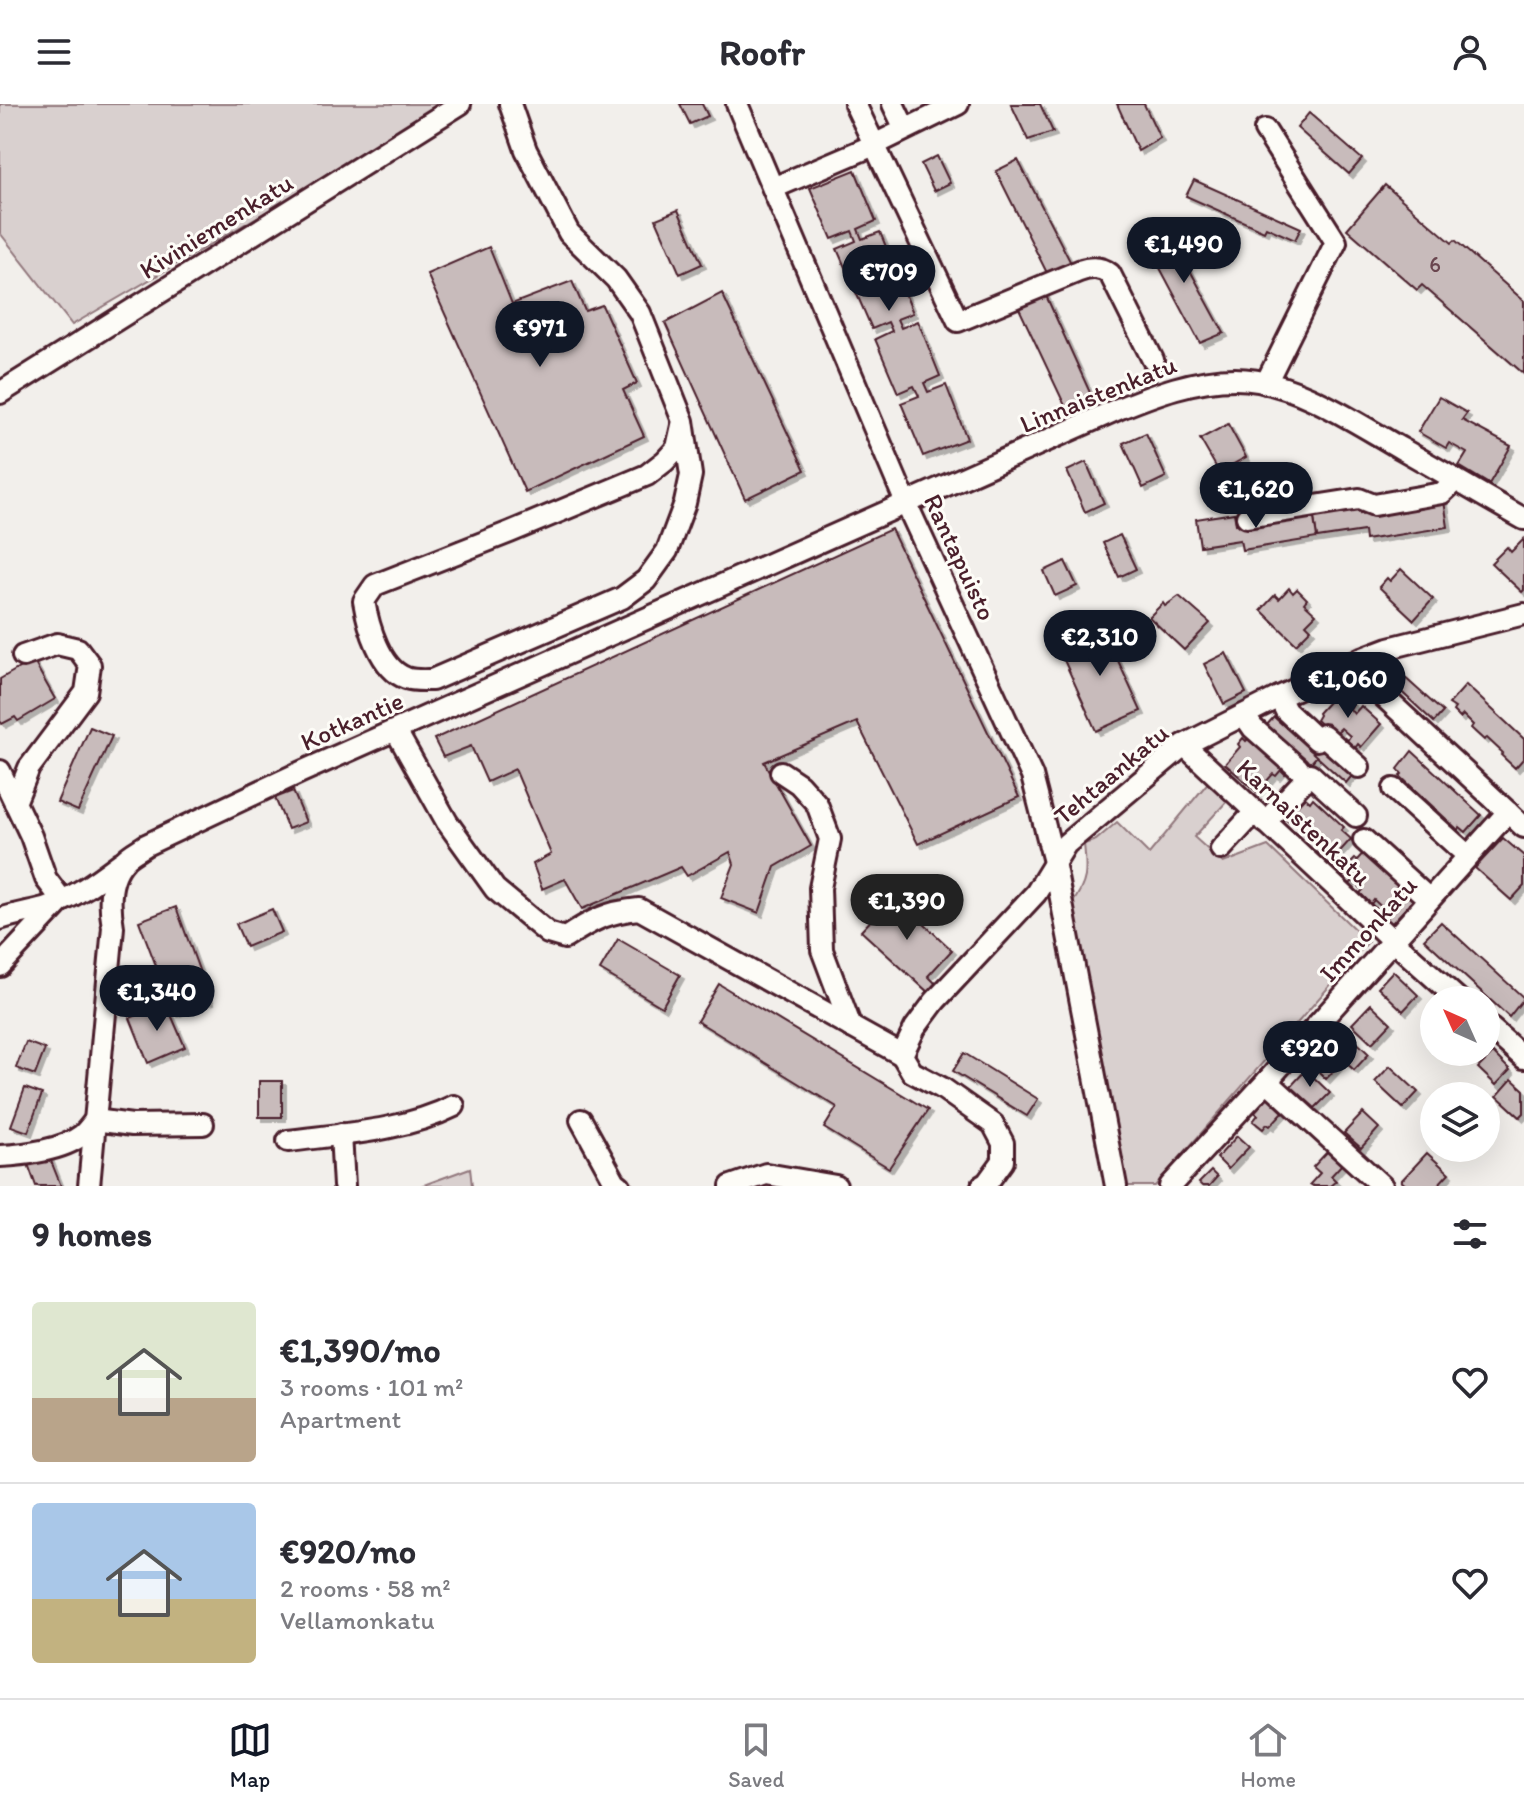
<!DOCTYPE html>
<html lang="en">
<head>
<meta charset="utf-8">
<style>
	:root { --surface:#fff; --page:#f7f7f7; --text:#2b2b33; --muted:#7c7c81; --line:#e1e1e2; --accent:#111827 }
	body { margin:0; font-family:Itim,sans-serif; background:var(--page); color:var(--text); height:100vh; display:flex; flex-direction:column; font-size:30px; white-space:nowrap }
	* { box-sizing:border-box; margin:0 }
	p { font-size:26px; color:var(--muted) }
	.icon { flex:none; width:44px; height:44px; fill:none; stroke:currentColor; stroke-width:2; stroke-linecap:round; stroke-linejoin:round }
	.map { position:relative; height:1082px; overflow:hidden }
	.sheet { display:flex; flex-direction:column; background:var(--surface); flex:1 }
	.sheet>* { flex:none }
	.needle { width:52px; rotate:315deg }
	.controls { position:absolute; left:1420px; top:882px; display:grid; gap:16px }
	.controls a { display:grid; place-items:center; width:80px; height:80px; border-radius:50%; background:var(--surface); box-shadow:0 8px 32px #0002; font-size:40px }
	.price { position:absolute; translate:-50% -68px; padding:0 18px; border-radius:28px; background:var(--accent); color:#fff; font-size:26px; line-height:52px; filter:drop-shadow(0 2px 4px #0008) }
	.price::after { content:''; position:absolute; left:50%; top:48px; width:24px; height:18px; margin-left:-12px; background:inherit; clip-path:polygon(0 0,100% 0,50% 100%) }
	.price.current { background:#222; color:#fff }
	ul { padding:0; list-style:none }
	li { display:flex; align-items:center; gap:24px; height:200px; padding:0 32px }
	li+li { border-top:2px solid var(--line) }
	li span { display:grid; place-items:center; flex:none; width:224px; height:160px; border-radius:8px; color:#555 }
	li>.icon { margin-inline-start:auto }
	span .icon { width:96px; height:96px; fill:#fffc; stroke-width:1 }
	li b { font-size:34px }
	h2 { display:flex; justify-content:space-between; align-items:center; height:96px; padding:0 32px; font-size:34px }
	header { display:flex; justify-content:space-between; align-items:center; height:104px; padding:0 32px; background:var(--surface); font-size:36px; font-weight:700 }
	.tabs { display:flex; justify-content:space-around; align-items:center; height:112px; border-top:2px solid var(--line); background:var(--surface); font-size:22px; color:var(--muted) }
	.tabs a { display:grid; justify-items:center; gap:4px }
	.tabs .current { color:var(--accent) }
	.map>svg:first-child { display:block }
	.green { fill:#d9d0cf; stroke:#92787d; stroke-width:2 }
	.building { fill:#c8bbbb; stroke:#4a1f2b; stroke-width:2; filter:url(#shadow) }
	.lines { fill:none; stroke-linecap:round; stroke-linejoin:round }
	.minor-casing { stroke:#4a1f2b; stroke-width:26 }
	.minor { stroke:#fdfcf7; stroke-width:20 }
	.labels { text-anchor:middle; stroke-width:6; stroke-linejoin:round; paint-order:stroke }
	.number-label { font-size:22px; fill:#6a464f }
	.street-label { font-size:26px; fill:#4a1f2b; stroke:#fdfcf7 }
</style>
</head>
<body>
<header><svg class="icon" aria-label="menu" viewBox="0 0 24 24"><path d="M4 6h16M4 12h16M4 18h16"/></svg>Roofr<svg class="icon" aria-label="person" viewBox="0 0 24 24"><circle cx="12" cy="8" r="4"/><path d="M4 21q1-7 8-7t8 7"/></svg></header>
<div class="map">
<svg width="1524" height="1082" viewBox="0 0 1524 1082">
	<defs>
		<filter id="shadow"><feDropShadow dx="4" dy="4" stdDeviation="0" flood-color="#0004"/></filter>
	</defs>
	<rect width="100%" height="100%" fill="#f2efeb"/>
	<filter id="ink" filterUnits="userSpaceOnUse"><feTurbulence type="fractalNoise" baseFrequency=".0125" numOctaves="2"/><feDisplacementMap in="SourceGraphic" scale="16" xChannelSelector="R" yChannelSelector="G"/><feConvolveMatrix kernelMatrix="1 2 1 2 8 2 1 2 1" color-interpolation-filters="sRGB"/></filter>
	<g filter="url(#ink)">
		<g class="green">
			<polygon points="0,0 443,0 288,95 72,221 0,129"/>
			<path d="M1210,676l19,19 -35,38 29,26 45,-17 100,96 -213,244h-31l-53,-281c17,-23 16,-33 13,-61l12,-4 21,-18 32,32z"/>
			<polygon points="470,1064 472,1082 421,1082"/>
		</g>
		<g class="building">
			<polygon points="680,0 702,0 708,12 690,20"/>
			<polygon points="1011,0 1040,0 1053,28 1028,36"/>
			<polygon points="1117,0 1144,0 1160,34 1138,47"/>
			<polygon points="1309,9 1362,55 1349,70 1297,24"/>
			<polygon points="937,52 950,79 934,87 921,60"/>
			<polygon points="1018,56 1072,161 1048,171 996,67"/>
			<polygon points="855,66 876,117 858,125 862,135 880,128 913,209 897,215 901,224 918,217 940,272 924,279 928,288 946,281 967,335 923,352 901,299 919,292 914,282 898,289 875,235 892,227 888,218 872,225 837,145 856,137 852,127 832,135 810,84"/>
			<polygon points="1194,76 1301,124 1295,136 1266,123 1264,127 1186,92"/>
			<polygon points="1385,81 1452,139 1455,136 1524,197 1524,270 1422,181 1417,186 1347,125"/>
			<polygon points="678,106 702,160 680,170 656,115"/>
			<polygon points="1166,122 1224,229 1200,239 1144,134"/>
			<polygon points="489,143 512,200 572,177 585,207 602,201 637,279 623,286 644,332 525,388 427,170"/>
			<polygon points="1043,185 1092,293 1067,306 1016,198"/>
			<polygon points="722,189 805,366 745,395 665,219"/>
			<polygon points="1439,293 1467,309 1462,316 1511,342 1489,380 1459,362 1467,349 1449,339 1446,344 1418,328"/>
			<polygon points="1228,320 1246,353 1219,368 1200,335"/>
			<polygon points="1146,329 1166,373 1143,384 1123,339"/>
			<polygon points="1086,358 1104,399 1085,408 1067,367"/>
			<polygon points="1444,397 1448,423 1365,436 1364,427 1317,434 1313,408 1359,401 1360,410"/>
			<polygon points="1313,408 1317,434 1242,446 1240,436 1200,442 1196,415 1234,409 1236,420"/>
			<polygon points="891,425 1019,693 918,740 857,618 764,658 811,742 775,763 759,809 721,794 734,760 730,748 687,772 681,763 582,805 565,775 542,785 533,760 551,750 515,665 487,678 471,642 443,653 434,635"/>
			<polygon points="1120,431 1136,465 1119,473 1103,439"/>
			<polygon points="1524,435 1524,486 1522,488 1491,459 1507,443 1511,448"/>
			<polygon points="1065,457 1077,482 1055,492 1044,467"/>
			<polygon points="1401,465 1433,495 1414,516 1379,483 1387,474 1390,477"/>
			<polygon points="1289,484 1293,489 1297,485 1307,495 1304,499 1316,510 1306,520 1311,525 1296,540 1261,506 1275,491 1279,495"/>
			<polygon points="1179,492 1210,519 1184,546 1149,513 1163,499 1165,502"/>
			<polygon points="1100,517 1141,607 1096,627 1059,545 1089,532 1085,523"/>
			<polygon points="1226,549 1246,589 1224,600 1204,560"/>
			<polygon points="33,556 55,595 18,617 15,613 2,620 0,617 0,575"/>
			<polygon points="1402,571 1443,608 1434,618 1393,580"/>
			<polygon points="1466,581 1524,635 1524,654 1515,664 1501,651 1503,649 1487,634 1484,636 1471,624 1473,621 1463,611 1460,614 1453,607 1455,604 1449,600"/>
			<polygon points="1338,587 1353,600 1350,605 1354,610 1361,602 1381,620 1361,643 1358,640 1355,644 1347,637 1350,632 1341,624 1337,628 1335,626 1331,630 1316,616 1319,611 1318,609"/>
			<polygon points="1274,613 1317,652 1308,662 1265,623"/>
			<polygon points="90,623 112,632 78,707 57,698"/>
			<polygon points="1252,631 1290,665 1285,670 1281,666 1276,672 1273,670 1257,688 1225,660 1240,643 1238,640 1243,634 1246,637"/>
			<polygon points="1323,639 1355,668 1346,679 1313,649"/>
			<polygon points="1412,647 1481,711 1466,728 1460,723 1458,726 1400,672 1402,670 1398,665"/>
			<polygon points="293,687 306,718 288,725 275,694"/>
			<polygon points="1301,690 1310,698 1313,694 1344,723 1341,726 1351,735 1332,756 1325,749 1327,747 1313,735 1311,737 1302,729 1304,727 1292,715 1289,717 1282,711"/>
			<polygon points="1503,734 1524,752 1524,782 1511,796 1475,764"/>
			<polygon points="1366,746 1417,792 1392,819 1384,812 1387,808 1374,796 1371,800 1360,789 1363,786 1353,777 1350,780 1342,773 1350,764 1348,762 1355,755 1357,756"/>
			<polygon points="894,792 952,846 928,872 937,881 929,889 861,827"/>
			<polygon points="176,803 210,896 174,909 139,817"/>
			<polygon points="272,805 282,828 246,843 236,820"/>
			<polygon points="1441,818 1524,894 1509,913 1424,835"/>
			<polygon points="618,835 680,871 662,903 600,866"/>
			<polygon points="1393,867 1418,891 1403,907 1378,883"/>
			<polygon points="719,880 928,1006 889,1064 824,1024 837,1003 697,917"/>
			<polygon points="166,899 185,943 148,959 130,914"/>
			<polygon points="1371,900 1391,919 1372,939 1352,920"/>
			<polygon points="1347,929 1369,950 1354,966 1332,946"/>
			<polygon points="26,938 45,945 35,971 16,964"/>
			<polygon points="1322,947 1338,962 1326,975 1310,959"/>
			<polygon points="964,949 1038,995 1027,1012 953,967"/>
			<polygon points="1493,949 1510,966 1496,981 1478,964"/>
			<polygon points="1390,962 1418,988 1403,1004 1375,978"/>
			<polygon points="1306,966 1330,989 1315,1004 1291,982"/>
			<polygon points="1512,975 1524,986 1524,1009 1520,1013 1497,992"/>
			<rect x="259" y="977" width="23" height="36"/>
			<polygon points="25,984 42,990 28,1028 11,1022"/>
			<polygon points="1267,992 1283,1008 1270,1022 1267,1020 1263,1025 1253,1017 1258,1011 1253,1007"/>
			<polygon points="1363,1009 1379,1024 1361,1044 1344,1029"/>
			<polygon points="1237,1032 1249,1043 1228,1065 1217,1054"/>
			<polygon points="1329,1046 1343,1059 1331,1072 1336,1077 1330,1082 1313,1082 1310,1080 1320,1069 1313,1063"/>
			<polygon points="1427,1049 1449,1069 1437,1082 1407,1082 1401,1077"/>
			<polygon points="49,1052 61,1082 36,1082 28,1060"/>
			<polygon points="1211,1067 1217,1073 1209,1082 1202,1082 1199,1079"/>
		</g>
		<g class="lines">
			<g class="minor-casing">
				<g id="minor">
					<path d="M510,0l16,46 43,83 47,46 24,34 43,108 8,54 -6,28 -18,48 -21,29 -24,18 -190,82c-7,0 -18,1 -26,-2 -26,-9 -38,-53 -42,-77l11,-16 135,-53 137,-57 18,-14 12,-13 6,-27"/>
					<polyline points="737,0 906,399 1032,672 1054,758 1116,1082"/>
					<path d="M855,0l103,217 121,-50c11,-4 21,-5 31,3l43,86"/>
					<polyline points="893,0 905,25"/>
					<polyline points="1265,26 1336,138 1266,279"/>
					<polyline points="773,84 874,41 958,0"/>
					<polyline points="0,289 460,0"/>
					<polyline points="1247,413 1359,395 1374,401 1442,389 1456,376"/>
					<polyline points="1360,555 1369,579 1524,723"/>
					<polyline points="1279,593 1286,607 1317,636 1323,631 1359,663"/>
					<polyline points="1244,611 1253,624 1298,664"/>
					<path d="M396,627l51,91 48,67 53,44 17,5c27,-18 42,-26 74,-29l263,146"/>
					<polyline points="1184,641 1392,836 1459,896"/>
					<polyline points="0,667 31,732 46,775 62,796 0,862"/>
					<polyline points="781,668 799,680 817,700 830,735 820,784 822,846 851,923"/>
					<polyline points="1394,685 1468,752"/>
					<polyline points="15,699 29,664 86,588 90,561 78,545 57,540 23,552"/>
					<polyline points="1265,718 1310,670 1356,712"/>
					<polyline points="1364,736 1429,795"/>
					<polyline points="1221,745 1255,708"/>
					<path d="M0,815c15,-5 29,-7 44,-11 29,-9 54,-28 78,-46"/>
					<polyline points="1486,920 1524,954"/>
					<polyline points="1267,977 1382,1082"/>
					<polyline points="581,1016 615,1078 620,1082"/>
					<polyline points="341,1030 344,1082"/>
					<path d="M288,1037c55,-7 116,-10 166,-35"/>
					<path d="M0,1052c24,-1 63,-6 82,-21 5,-4 9,-10 13,-15l37,5 71,-1"/>
					<path d="M89,1082l24,-259c-4,-22 -5,-49 12,-67 5,-6 14,-10 21,-15l155,-73 817,-363c37,-15 76,-30 117,-30 58,0 118,42 167,70 41,23 81,47 122,70"/>
					<polyline points="731,1082 766,1070 836,1082"/>
					<polyline points="982,1082 987,1079 1003,1057 1003,1039 993,1020 942,984 912,968 902,951 915,924 935,897 1036,789 1066,740 1184,641 1279,593 1360,555 1389,544 1524,510"/>
					<polyline points="1170,1082 1267,977 1508,708"/>
				</g>
			</g>
			<use href="#minor" class="minor"/>
		</g>
	</g>
	<g class="labels">
		<g class="number-label">
			<text x="1435" y="168">6</text>
		</g>
		<g class="street-label">
			<text transform="translate(216 122) rotate(-32)" y="9">Kiviniemenkatu</text>
			<text transform="translate(1098 290) rotate(-22)" y="9">Linnaistenkatu</text>
			<text transform="translate(960 453) rotate(65)" y="9">Rantapuisto</text>
			<text transform="translate(352 617) rotate(-24)" y="9">Kotkantie</text>
			<text transform="translate(1111 670) rotate(-40)" y="9">Tehtaankatu</text>
			<text transform="translate(1304 718) rotate(43)" y="9">Karnaistenkatu</text>
			<text transform="translate(1368 825) rotate(-48)" y="9">Immonkatu</text>
		</g>
	</g>
</svg>
<div class="controls">
<a><svg class="needle" viewBox="-14 -14 28 28"><path d="M0-13l5 13h-10z" fill="#e53935"/><path d="M0 13l5-13h-10z" fill="#7c7c81"/></svg></a>
<a><svg class="icon" aria-label="layers" viewBox="0 0 24 24"><path d="M12 4l9 5-9 5-9-5zM3 14l9 5 9-5"/></svg></a>
</div>
<b class="price" style="left:1184px;top:181px">€1,490</b>
<b class="price" style="left:889px;top:209px">€709</b>
<b class="price" style="left:540px;top:265px">€971</b>
<b class="price" style="left:1256px;top:426px">€1,620</b>
<b class="price" style="left:1100px;top:574px">€2,310</b>
<b class="price" style="left:1348px;top:616px">€1,060</b>
<b class="price current" style="left:907px;top:838px">€1,390</b>
<b class="price" style="left:157px;top:929px">€1,340</b>
<b class="price" style="left:1310px;top:985px">€920</b>
</div>
<section class="sheet">
<h2>9 homes<svg class="icon" aria-label="filters" viewBox="0 0 24 24"><path d="M4 7h16M4 17h16"/><circle cx="9" cy="7" r="2"/><circle cx="15" cy="17" r="2"/></svg></h2>
<ul>
<li><span style="background:linear-gradient(#dfe7d0 60%,#b9a48a 0)"><svg class="icon" aria-label="home" viewBox="0 0 24 24"><path d="M3 11l9-7 9 7M6 9v11h12V9"/></svg></span><div><b>€1,390/mo</b><p>3 rooms · 101 m²</p><p>Apartment</p></div><svg class="icon" aria-label="heart" viewBox="0 0 24 24"><path d="M12 20l-8-8c-3-5 5-10 8-4 3-6 11-1 8 4z"/></svg></li>
<li><span style="background:linear-gradient(#a9c7e8 60%,#c2b280 0)"><svg class="icon" aria-label="home" viewBox="0 0 24 24"><path d="M3 11l9-7 9 7M6 9v11h12V9"/></svg></span><div><b>€920/mo</b><p>2 rooms · 58 m²</p><p>Vellamonkatu</p></div><svg class="icon" aria-label="heart" viewBox="0 0 24 24"><path d="M12 20l-8-8c-3-5 5-10 8-4 3-6 11-1 8 4z"/></svg></li>
</ul>
</section>
<nav class="tabs">
<a class="current"><svg class="icon" aria-label="map" viewBox="0 0 24 24"><path d="M3 6l6-2 6 2 6-2v14l-6 2-6-2-6 2zM9 4v14M15 6v14"/></svg>Map</a>
<a><svg class="icon" aria-label="saved" viewBox="0 0 24 24"><path d="M7 4h10v16l-5-4-5 4z"/></svg>Saved</a>
<a><svg class="icon" aria-label="home" viewBox="0 0 24 24"><path d="M3 11l9-7 9 7M6 9v11h12V9"/></svg>Home</a>
</nav>
</body>
</html>
